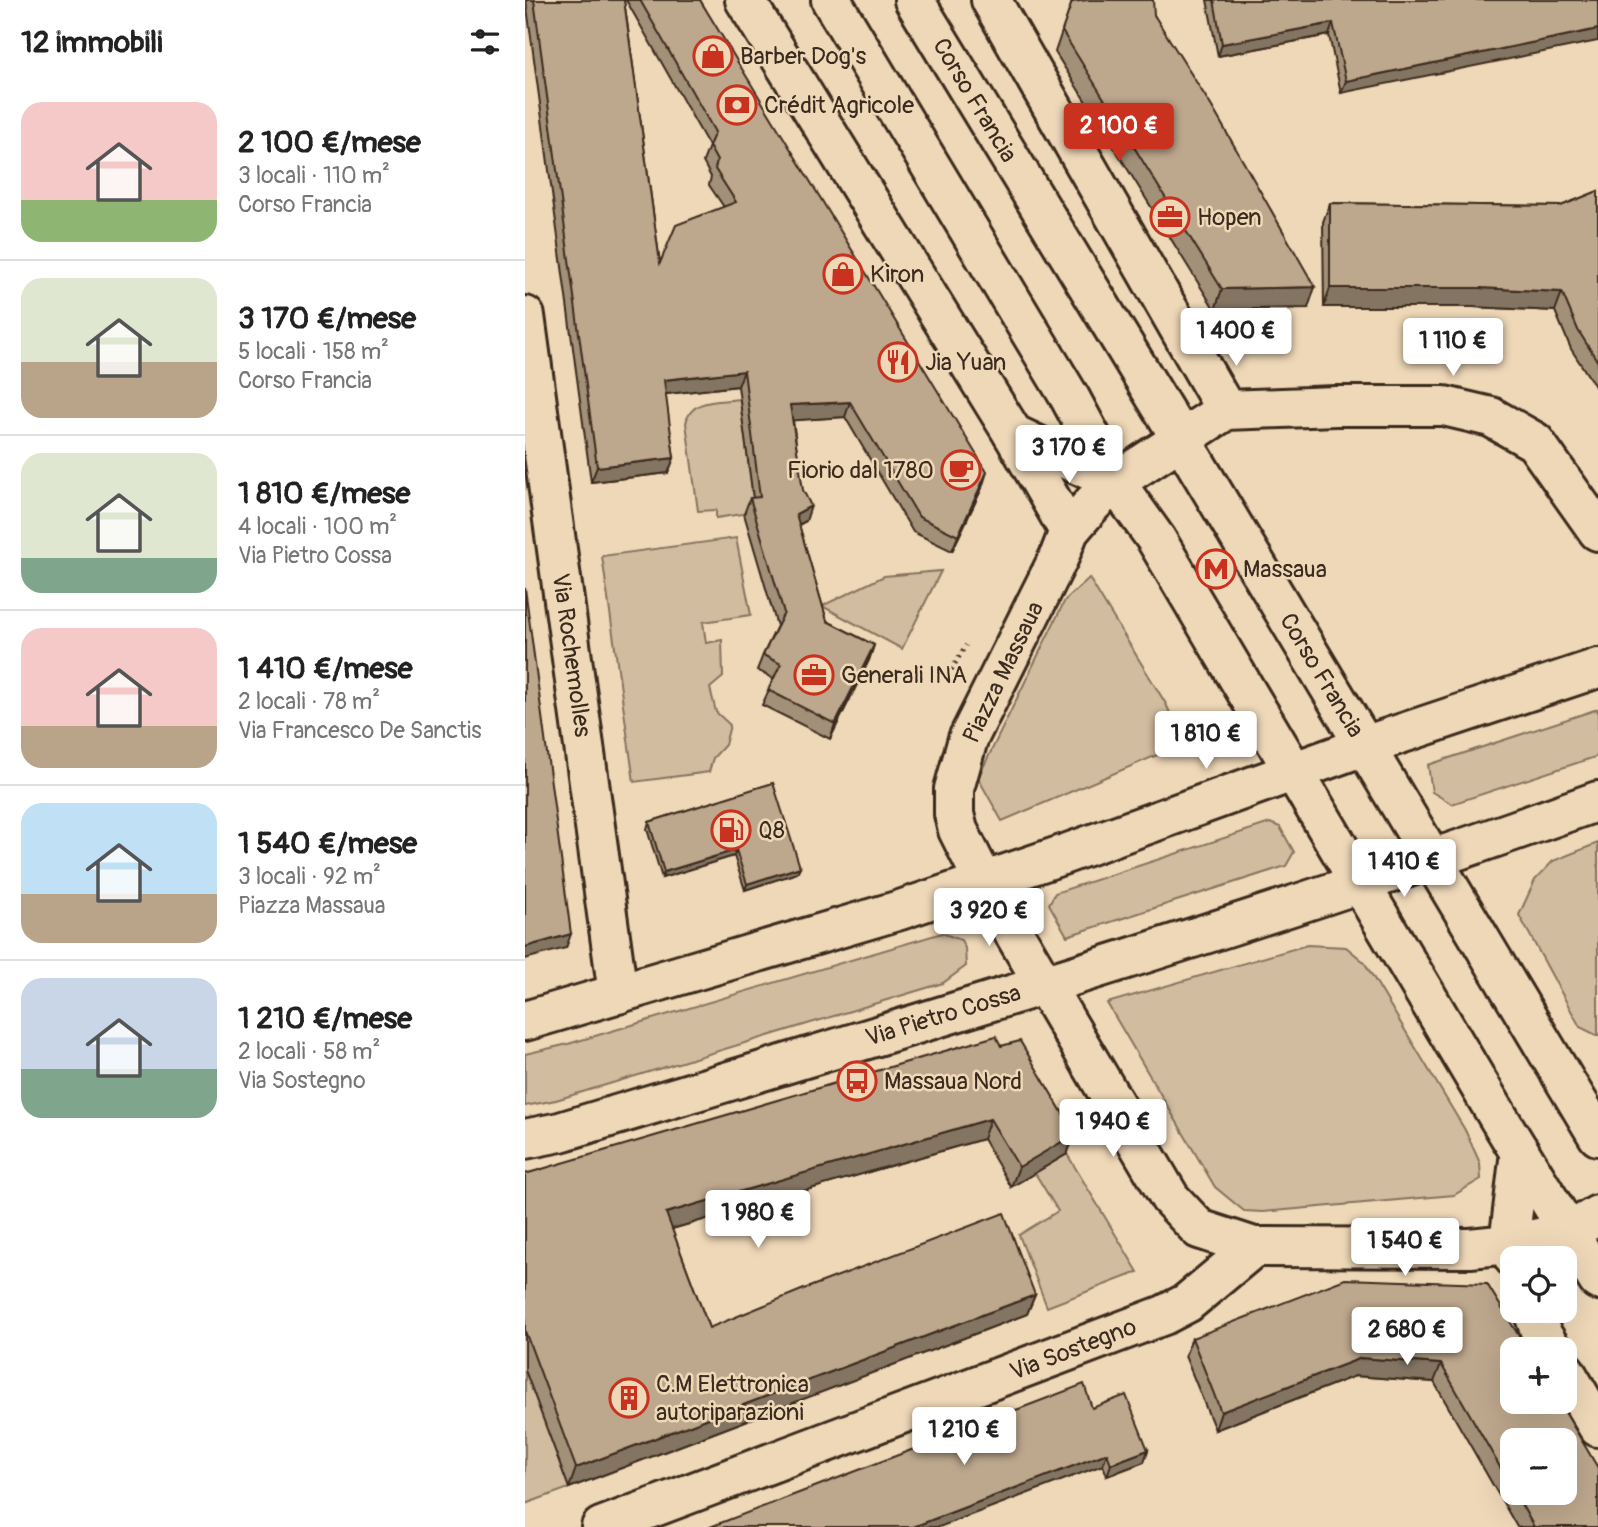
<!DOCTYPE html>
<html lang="it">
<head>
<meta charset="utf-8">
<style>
	:root { --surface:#fff; --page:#f2f2f2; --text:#222; --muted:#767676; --line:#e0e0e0; --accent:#c8321e }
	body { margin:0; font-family:Pangolin,sans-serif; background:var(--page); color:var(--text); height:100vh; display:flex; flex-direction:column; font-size:26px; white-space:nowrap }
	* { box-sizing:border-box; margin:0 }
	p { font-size:23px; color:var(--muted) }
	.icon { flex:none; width:38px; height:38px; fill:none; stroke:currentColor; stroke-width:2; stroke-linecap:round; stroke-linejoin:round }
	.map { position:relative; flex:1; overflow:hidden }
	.panel { display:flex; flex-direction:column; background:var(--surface); width:525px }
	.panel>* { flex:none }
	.fabs { position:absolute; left:975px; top:1246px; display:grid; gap:14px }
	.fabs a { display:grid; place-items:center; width:77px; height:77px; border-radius:14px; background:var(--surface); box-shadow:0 7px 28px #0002; font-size:35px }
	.price { position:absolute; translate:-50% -60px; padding:0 16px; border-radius:7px; background:#fff; color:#222; font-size:23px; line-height:46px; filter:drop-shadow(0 2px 4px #0008) }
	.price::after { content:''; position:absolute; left:50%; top:42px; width:21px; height:16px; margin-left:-10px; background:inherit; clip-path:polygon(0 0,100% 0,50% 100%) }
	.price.selected { background:var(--accent); color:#fff }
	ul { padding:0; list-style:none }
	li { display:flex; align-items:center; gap:21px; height:175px; padding:0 21px }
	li+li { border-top:2px solid var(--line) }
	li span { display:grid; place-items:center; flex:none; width:196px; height:140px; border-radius:21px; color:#555 }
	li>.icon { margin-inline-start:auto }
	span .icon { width:84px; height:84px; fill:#fffc; stroke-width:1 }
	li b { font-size:30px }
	h2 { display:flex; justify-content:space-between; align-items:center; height:84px; padding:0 21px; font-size:30px }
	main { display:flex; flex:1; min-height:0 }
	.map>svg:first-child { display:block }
	.green { fill:#d1bc9f; stroke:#86735e; stroke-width:2 }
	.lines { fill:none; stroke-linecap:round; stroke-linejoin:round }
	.minor-casing { stroke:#3b2a1e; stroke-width:44 }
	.major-casing { stroke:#3b2a1e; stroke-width:44 }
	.path { stroke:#3b2a1e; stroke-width:4.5; stroke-dasharray:2 5; stroke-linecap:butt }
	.minor { stroke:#efd8b8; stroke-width:38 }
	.major { stroke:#efd8b8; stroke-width:38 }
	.wall { fill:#a39079; stroke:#3b2a1e; stroke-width:2; fill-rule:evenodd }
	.shaded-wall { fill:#847563; stroke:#3b2a1e; stroke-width:2 }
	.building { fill:#bda78d; stroke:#3b2a1e; stroke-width:2 }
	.labels { text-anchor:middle; stroke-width:5; stroke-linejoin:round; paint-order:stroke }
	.poi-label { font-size:24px; fill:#3b2a1e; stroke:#efd8b8; text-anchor:start }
	.street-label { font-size:24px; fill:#3b2a1e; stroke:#efd8b8 }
</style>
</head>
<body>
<main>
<section class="panel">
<h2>12 immobili<svg class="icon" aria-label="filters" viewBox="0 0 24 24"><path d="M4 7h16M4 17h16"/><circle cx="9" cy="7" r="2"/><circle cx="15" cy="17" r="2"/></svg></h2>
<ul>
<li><span style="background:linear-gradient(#f6c9c9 70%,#8fb573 0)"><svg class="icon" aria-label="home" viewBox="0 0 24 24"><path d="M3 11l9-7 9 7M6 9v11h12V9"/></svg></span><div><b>2 100 €/mese</b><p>3 locali · 110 m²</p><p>Corso Francia</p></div></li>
<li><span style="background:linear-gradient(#dfe7d0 60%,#b9a48a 0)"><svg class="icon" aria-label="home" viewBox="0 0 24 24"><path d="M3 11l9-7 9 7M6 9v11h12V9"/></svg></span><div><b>3 170 €/mese</b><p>5 locali · 158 m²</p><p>Corso Francia</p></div></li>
<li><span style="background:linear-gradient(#dfe7d0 75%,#7fa58c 0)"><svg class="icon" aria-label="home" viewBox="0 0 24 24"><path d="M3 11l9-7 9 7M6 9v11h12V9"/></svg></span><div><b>1 810 €/mese</b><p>4 locali · 100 m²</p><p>Via Pietro Cossa</p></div></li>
<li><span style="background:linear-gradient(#f6c9c9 70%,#b9a48a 0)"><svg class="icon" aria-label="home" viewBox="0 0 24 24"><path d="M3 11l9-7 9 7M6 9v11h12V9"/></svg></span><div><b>1 410 €/mese</b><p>2 locali · 78 m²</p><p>Via Francesco De Sanctis</p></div></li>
<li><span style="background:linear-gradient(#bfe0f5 65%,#b9a48a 0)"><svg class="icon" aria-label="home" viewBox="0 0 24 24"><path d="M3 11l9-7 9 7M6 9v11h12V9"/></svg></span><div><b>1 540 €/mese</b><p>3 locali · 92 m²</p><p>Piazza Massaua</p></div></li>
<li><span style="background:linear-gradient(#c9d6e8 65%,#7fa58c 0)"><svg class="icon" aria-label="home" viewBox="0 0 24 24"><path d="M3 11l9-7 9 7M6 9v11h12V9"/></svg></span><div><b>1 210 €/mese</b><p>2 locali · 58 m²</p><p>Via Sostegno</p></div></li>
</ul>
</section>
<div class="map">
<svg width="1073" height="1527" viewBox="0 0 1073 1527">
	<rect width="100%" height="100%" fill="#efd8b8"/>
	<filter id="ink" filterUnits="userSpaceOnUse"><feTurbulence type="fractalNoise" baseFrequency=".0143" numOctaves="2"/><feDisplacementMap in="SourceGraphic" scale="14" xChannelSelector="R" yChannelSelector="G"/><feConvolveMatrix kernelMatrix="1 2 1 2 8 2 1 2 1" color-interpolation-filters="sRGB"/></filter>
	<g filter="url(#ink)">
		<g class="green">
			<path d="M215,399l15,113 -39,6v-8l-18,1 -12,-88c4,-25 33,-21 54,-24z"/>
			<polygon points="211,538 226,615 178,622 181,643 197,640 198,677 185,688 191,712 205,725 200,745 188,758 184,772 109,782 77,556"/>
			<polygon points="416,571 377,649 297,606 359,576"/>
			<polygon points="564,578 641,704 654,733 644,750 477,821 453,778 540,600"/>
			<polygon points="1073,709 1073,756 927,804 907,792 903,765"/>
			<polygon points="745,823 755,827 769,852 761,866 542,936 524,904 530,893"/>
			<polygon points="1073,843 1073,1036 1055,1027 994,915 1010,880 1028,861"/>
			<polygon points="417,933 436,940 440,948 441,966 418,983 31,1100 0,1106 0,1054 43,1044"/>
			<polygon points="782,945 821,947 839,962 940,1130 955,1163 956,1179 929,1195 738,1212 719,1211 690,1187 582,1003"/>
			<polygon points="542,1154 613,1272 522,1307 494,1235 533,1211 510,1173"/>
			<polygon points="0,1370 44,1488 0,1504"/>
		</g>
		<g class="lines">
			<g class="minor-casing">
				<g id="minor">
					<polyline points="220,0 488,434 544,531"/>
					<polyline points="466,0 701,410"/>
					<polyline points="0,316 93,994"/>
					<polyline points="488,434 590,482"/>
					<polyline points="1073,531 1010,442 966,417 919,406 811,406 701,410 590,482 568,503 544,531 534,557 443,739 429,789 429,814 433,830 459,882 645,1198 674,1229 729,1247 945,1248 984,1244 1044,1232 1073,1215"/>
					<polyline points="989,1258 984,1244 995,1152"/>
					<polyline points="1008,1311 1015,1331 1026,1349"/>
					<polyline points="1040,1371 1073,1427"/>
					<polyline points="76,1527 639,1315 662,1303 729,1247"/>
				</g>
			</g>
			<g class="major-casing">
				<g id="major">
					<polyline points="306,0 545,398 590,482 631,539 975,1120 1073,1280"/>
					<polyline points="389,0 656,439 1073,1136"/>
					<polyline points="0,1021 375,910 540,854 839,746 1073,668"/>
					<path d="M0,1139l35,-7c348,-105 696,-208 1038,-331"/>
				</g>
			</g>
			<polyline class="path" points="423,676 441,645"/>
			<use href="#minor" class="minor"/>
			<use href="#major" class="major"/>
		</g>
		<g class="wall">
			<polygon points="1,0 99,0 135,263 199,207 184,185 186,177 178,162 184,146 101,0 175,0 457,488 427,551 388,532 320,417 268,420 281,521 274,525 302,621 349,645 344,660 305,739 237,705 249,679 232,670 238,655 252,626 219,514 225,498 228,498 213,386 140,394 149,458 143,473 66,482"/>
			<polygon points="682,0 1073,0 816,93 804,35 693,56"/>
			<polygon points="547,2 629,15 783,308 690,310 530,52"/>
			<polygon points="1073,191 1073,391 1046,349 1030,311 948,307 799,307 798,222 805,203 1036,206"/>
			<polygon points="248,783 272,873 220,890 209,856 137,878 122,829 124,822"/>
			<polygon points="476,1046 550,1134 542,1154 486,1187 458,1139 147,1229 184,1328 510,1295 502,1314 44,1488 0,1370 0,1174"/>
			<path d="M962,1284l111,243h-81l-83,-145 -79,-6 -140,54 -30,-74 7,-18zM987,1440l53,53h-53z"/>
			<polygon points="567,1408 623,1450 619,1462 582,1476 578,1465"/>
		</g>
		<g class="shaded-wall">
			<polygon points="808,23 804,35 693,56 697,44"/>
			<polygon points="1073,29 1073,41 816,93 821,81"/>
			<polygon points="790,287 783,308 690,310 697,289"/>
			<polygon points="805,288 955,288 1037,292 1030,311 948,307 799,307"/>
			<polygon points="219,371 213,386 133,395 139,380"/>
			<polygon points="325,402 320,417 260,421 265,405"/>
			<polygon points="149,458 143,473 66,482 72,467"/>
			<polygon points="462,472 457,488 427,551 433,536"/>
			<polygon points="286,506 281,521 265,529 271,514"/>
			<polygon points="349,645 344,660 305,739 310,724"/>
			<polygon points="211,850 209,856 137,878 139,872"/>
			<polygon points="275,867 272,873 220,890 222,884"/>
			<polygon points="46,934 41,948 0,959 0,947"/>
			<polygon points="465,1119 458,1139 133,1233 141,1213"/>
			<polygon points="550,1134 542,1154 486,1187 494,1167"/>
			<polygon points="510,1295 502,1314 44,1488 51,1468"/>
			<polygon points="836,1358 916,1364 909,1382 830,1376 690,1430 696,1412"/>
			<polygon points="623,1450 619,1462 582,1476 586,1464"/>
			<polygon points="582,1453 578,1465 414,1527 388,1527"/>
		</g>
		<g class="building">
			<polygon points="9,0 99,0 135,263 151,225 211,202 190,169 192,161 184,146 190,132 115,0 175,0 462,472 433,536 394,517 325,402 265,405 278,490 286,506 271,514 302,621 349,645 310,724 243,690 256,664 238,655 259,613 225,498 235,497 219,371 139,380 149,458 72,467"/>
			<polygon points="563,0 628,0 629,15 687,107 790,287 697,289 537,31 547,2"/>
			<polygon points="689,0 1073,0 1073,29 821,81 808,23 697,44"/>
			<polygon points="1073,191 1073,362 1053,330 1037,292 955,288 805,288 805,203 1036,206"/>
			<polygon points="0,588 46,934 0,947"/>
			<polygon points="248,783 275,867 222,884 211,850 139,872 124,822"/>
			<polygon points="471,1036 476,1046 495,1041 550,1134 494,1167 465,1119 141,1213 184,1328 279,1289 479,1213 510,1295 51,1468 0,1331 0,1174"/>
			<polygon points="820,1279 962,1284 1002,1349 987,1349 987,1402 1034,1402 1073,1468 1073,1527 1009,1527 990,1493 1040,1493 1040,1440 987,1440 987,1488 916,1364 836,1358 696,1412 667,1338"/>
			<polygon points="559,1384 567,1408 601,1395 623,1450 586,1464 582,1453 388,1527 185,1527"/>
		</g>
	</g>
	<defs>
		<g id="shop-ring" transform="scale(2.0125)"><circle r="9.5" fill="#efd8b8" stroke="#c8321e" stroke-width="1.5"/><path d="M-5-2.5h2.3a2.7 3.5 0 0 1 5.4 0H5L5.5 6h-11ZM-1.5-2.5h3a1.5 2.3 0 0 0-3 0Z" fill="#c8321e"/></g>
		<g id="bank-ring" transform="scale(2.0125)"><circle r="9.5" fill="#efd8b8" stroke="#c8321e" stroke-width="1.5"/><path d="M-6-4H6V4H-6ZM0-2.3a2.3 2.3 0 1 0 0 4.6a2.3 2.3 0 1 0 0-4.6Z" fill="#c8321e"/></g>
		<g id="office-ring" transform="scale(2.0125)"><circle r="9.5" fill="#efd8b8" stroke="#c8321e" stroke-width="1.5"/><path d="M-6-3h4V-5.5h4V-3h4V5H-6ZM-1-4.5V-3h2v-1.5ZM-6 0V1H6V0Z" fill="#c8321e"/></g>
		<g id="restaurant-ring" transform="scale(2.0125)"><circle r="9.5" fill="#efd8b8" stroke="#c8321e" stroke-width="1.5"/><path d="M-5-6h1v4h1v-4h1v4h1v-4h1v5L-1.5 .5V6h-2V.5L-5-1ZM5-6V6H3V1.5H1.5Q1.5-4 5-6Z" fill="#c8321e"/></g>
		<g id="cafe-ring" transform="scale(2.0125)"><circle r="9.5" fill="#efd8b8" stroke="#c8321e" stroke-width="1.5"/><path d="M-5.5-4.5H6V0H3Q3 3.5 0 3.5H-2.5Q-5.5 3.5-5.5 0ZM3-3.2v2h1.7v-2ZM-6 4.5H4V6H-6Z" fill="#c8321e"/></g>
		<g id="metro-ring" transform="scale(2.0125)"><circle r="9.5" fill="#efd8b8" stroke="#c8321e" stroke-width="1.5"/><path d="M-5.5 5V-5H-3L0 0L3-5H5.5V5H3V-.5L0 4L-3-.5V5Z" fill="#c8321e"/></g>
		<g id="fuel-ring" transform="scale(2.0125)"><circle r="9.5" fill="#efd8b8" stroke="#c8321e" stroke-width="1.5"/><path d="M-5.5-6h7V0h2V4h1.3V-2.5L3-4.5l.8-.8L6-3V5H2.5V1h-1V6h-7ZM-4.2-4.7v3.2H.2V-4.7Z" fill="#c8321e"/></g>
		<g id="bus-ring" transform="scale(2.0125)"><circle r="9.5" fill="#efd8b8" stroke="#c8321e" stroke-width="1.5"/><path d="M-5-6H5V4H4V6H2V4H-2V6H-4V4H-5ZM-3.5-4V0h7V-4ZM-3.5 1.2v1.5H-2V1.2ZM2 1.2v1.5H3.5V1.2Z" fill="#c8321e"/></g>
		<g id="building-ring" transform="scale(2.0125)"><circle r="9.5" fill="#efd8b8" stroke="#c8321e" stroke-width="1.5"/><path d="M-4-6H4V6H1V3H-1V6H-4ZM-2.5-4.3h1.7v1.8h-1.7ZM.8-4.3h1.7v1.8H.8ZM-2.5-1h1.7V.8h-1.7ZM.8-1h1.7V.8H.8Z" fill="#c8321e"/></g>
	</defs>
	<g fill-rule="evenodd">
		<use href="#shop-ring" x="188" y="56"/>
		<use href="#bank-ring" x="212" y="105"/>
		<use href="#office-ring" x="645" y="217"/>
		<use href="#shop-ring" x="318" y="274"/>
		<use href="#restaurant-ring" x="373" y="362"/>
		<use href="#cafe-ring" x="436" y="470"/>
		<use href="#metro-ring" x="691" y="569"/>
		<use href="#office-ring" x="289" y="675"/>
		<use href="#fuel-ring" x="206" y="830"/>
		<use href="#bus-ring" x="332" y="1081"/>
		<use href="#building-ring" x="104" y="1398"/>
	</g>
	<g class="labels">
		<g class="poi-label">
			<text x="215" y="64">Barber Dog's</text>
			<text x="239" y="113">Crédit Agricole</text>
			<text x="672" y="225">Hopen</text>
			<text x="345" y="282">Kìron</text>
			<text x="400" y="370">Jia Yuan</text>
			<text x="409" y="478" text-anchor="end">Fiorio dal 1780</text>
			<text x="718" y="577">Massaua</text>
			<text x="316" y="683">Generali INA</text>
			<text x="233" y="838">Q8</text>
			<text x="359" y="1089">Massaua Nord</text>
			<text x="131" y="1392">C.M Elettronica<tspan x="131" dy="28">autoriparazioni</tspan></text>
		</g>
		<g class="street-label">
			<text transform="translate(450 100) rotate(59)" y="8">Corso Francia</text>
			<text transform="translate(47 655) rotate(82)" y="8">Via Rochemolles</text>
			<text transform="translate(478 672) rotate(-64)" y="8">Piazza Massaua</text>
			<text transform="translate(797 675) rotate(59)" y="8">Corso Francia</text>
			<text transform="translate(418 1015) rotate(-17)" y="8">Via Pietro Cossa</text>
			<text transform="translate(548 1349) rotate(-21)" y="8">Via Sostegno</text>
		</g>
	</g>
</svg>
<div class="fabs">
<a><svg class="icon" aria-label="locate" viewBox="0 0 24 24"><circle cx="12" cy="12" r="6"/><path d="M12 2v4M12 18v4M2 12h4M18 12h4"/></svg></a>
<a>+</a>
<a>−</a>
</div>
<b class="price selected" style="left:594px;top:163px">2 100 €</b>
<b class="price" style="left:711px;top:368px">1 400 €</b>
<b class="price" style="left:928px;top:378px">1 110 €</b>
<b class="price" style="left:544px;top:485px">3 170 €</b>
<b class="price" style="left:681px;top:771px">1 810 €</b>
<b class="price" style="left:879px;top:899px">1 410 €</b>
<b class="price" style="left:464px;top:948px">3 920 €</b>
<b class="price" style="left:588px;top:1159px">1 940 €</b>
<b class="price" style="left:233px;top:1250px">1 980 €</b>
<b class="price" style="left:880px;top:1278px">1 540 €</b>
<b class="price" style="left:882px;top:1367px">2 680 €</b>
<b class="price" style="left:439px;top:1467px">1 210 €</b>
</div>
</main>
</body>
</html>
